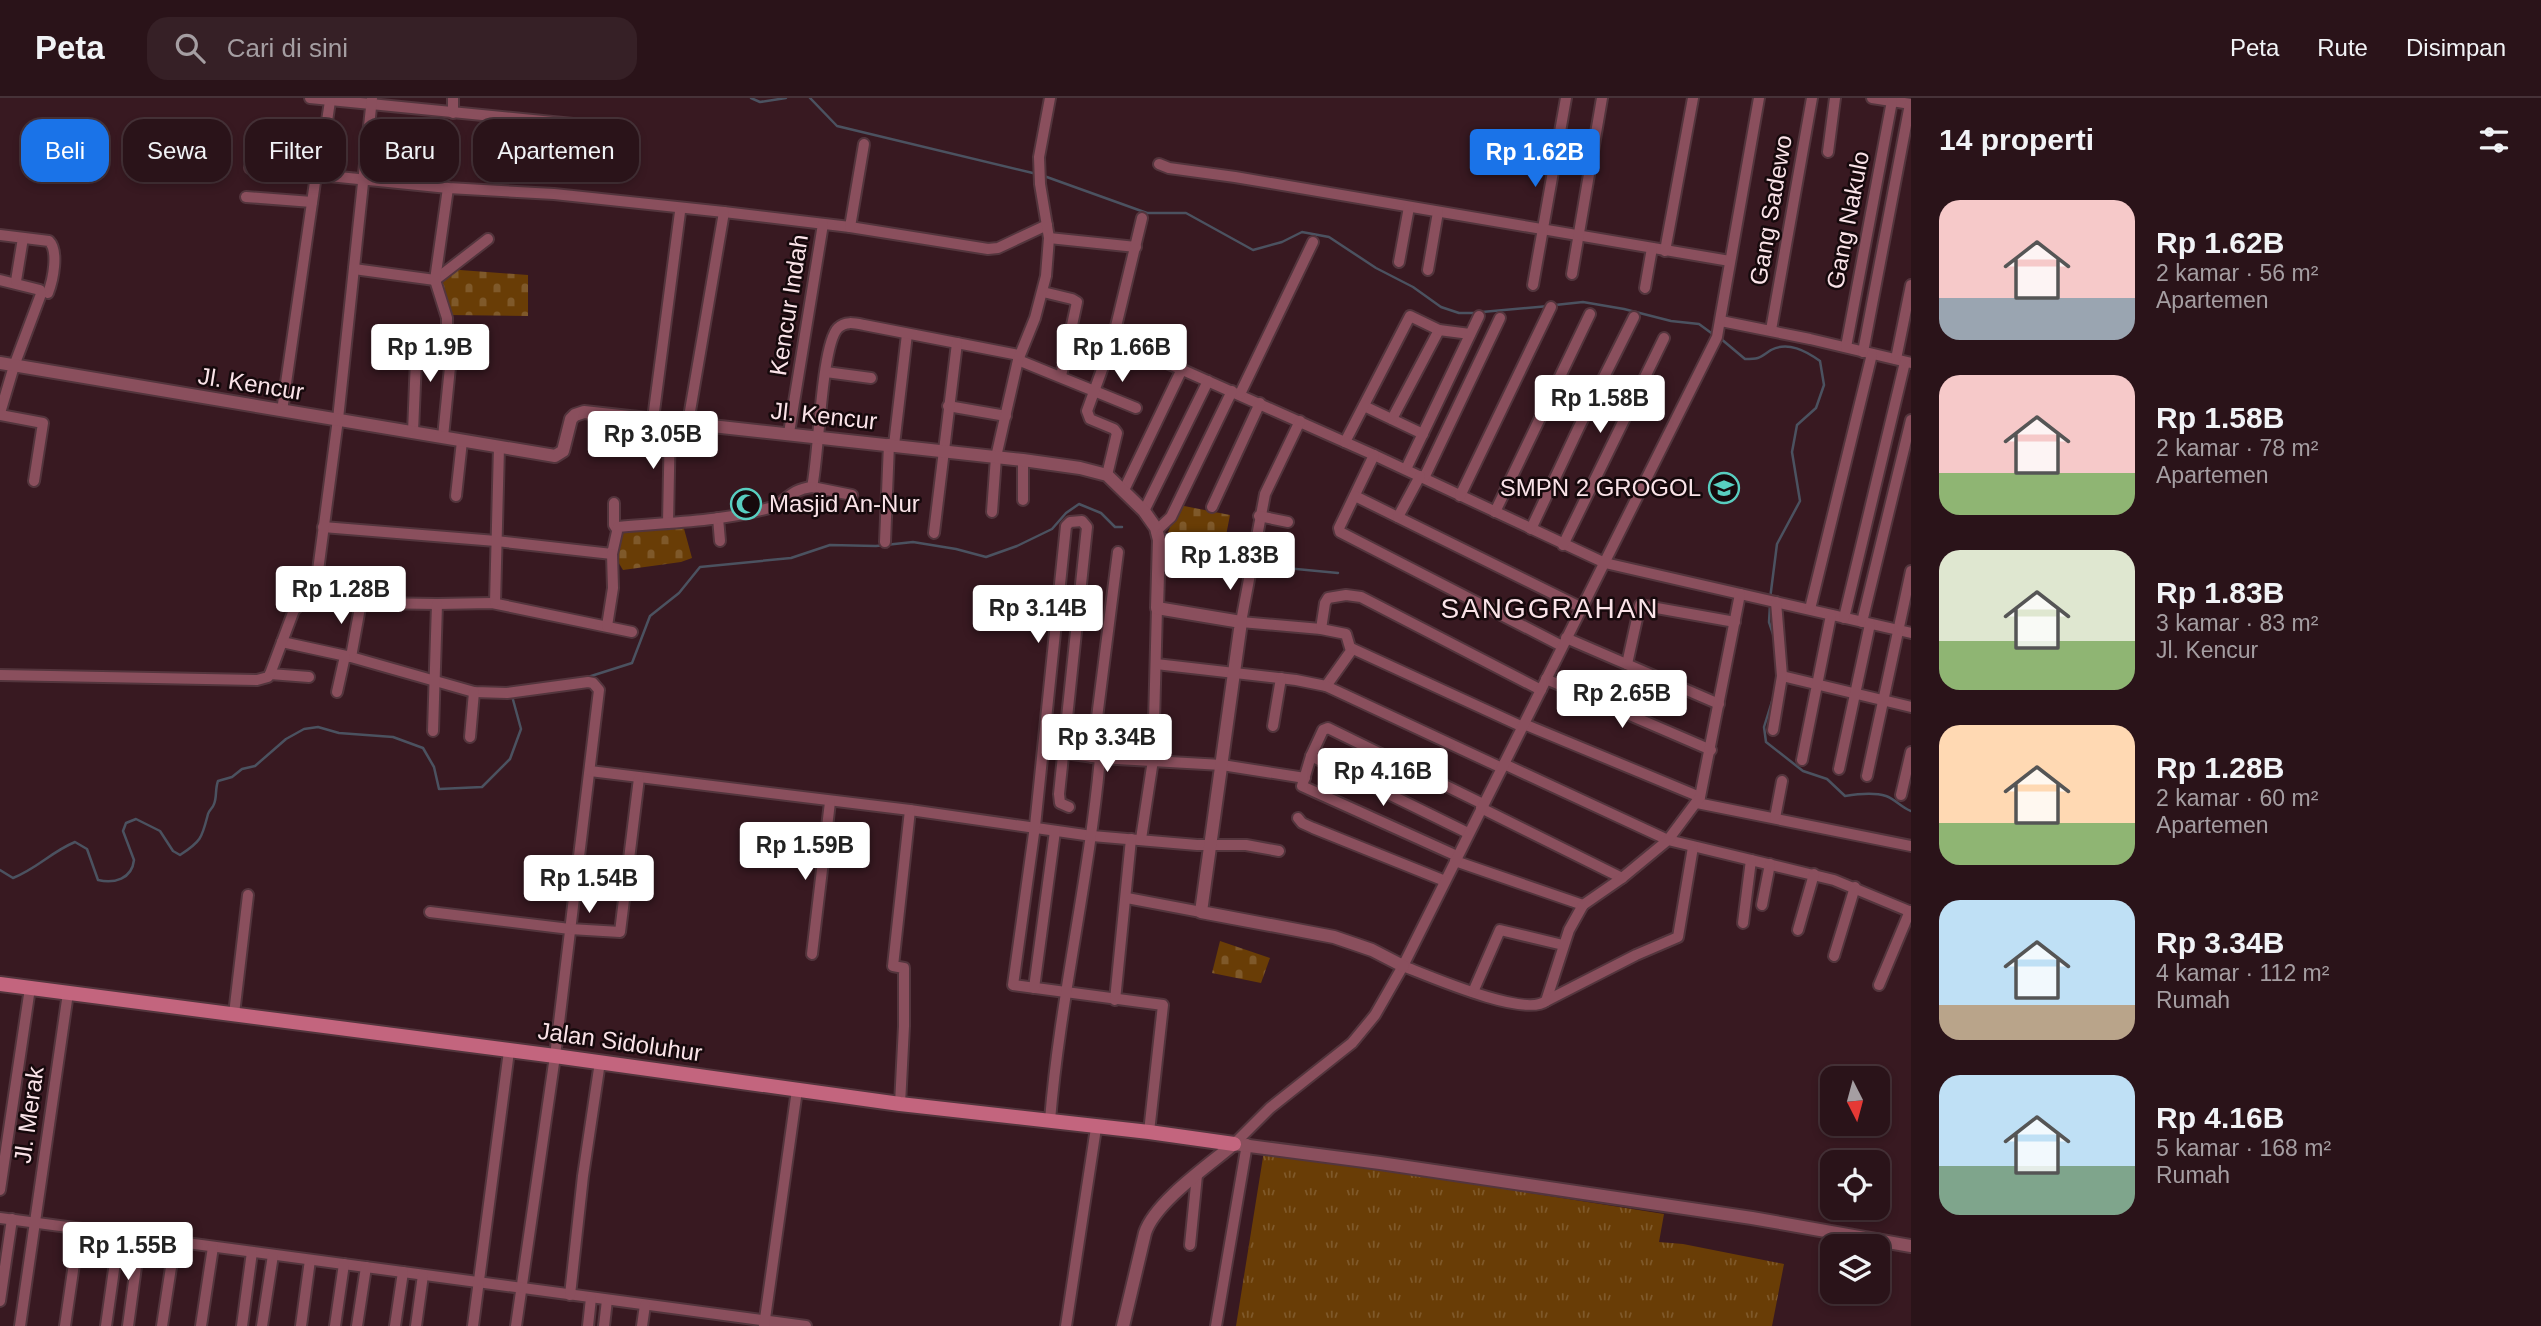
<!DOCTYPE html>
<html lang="id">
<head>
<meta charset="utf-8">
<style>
	:root { --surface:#2a1319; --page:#362026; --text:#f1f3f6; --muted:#a59ea2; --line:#463238; --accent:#1a73e8 }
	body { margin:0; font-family:Arial,sans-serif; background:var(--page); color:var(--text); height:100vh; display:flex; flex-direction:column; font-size:26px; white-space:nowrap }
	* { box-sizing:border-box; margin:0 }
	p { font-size:23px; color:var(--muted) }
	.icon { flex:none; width:38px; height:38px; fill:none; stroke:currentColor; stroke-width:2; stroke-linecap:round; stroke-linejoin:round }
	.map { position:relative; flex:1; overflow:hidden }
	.panel { display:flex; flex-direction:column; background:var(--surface); width:630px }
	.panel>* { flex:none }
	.hud { position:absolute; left:21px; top:21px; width:665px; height:63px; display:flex; gap:14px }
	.needle { width:46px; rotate:174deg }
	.controls { position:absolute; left:1820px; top:968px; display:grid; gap:14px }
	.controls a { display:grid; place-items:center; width:70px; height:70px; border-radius:14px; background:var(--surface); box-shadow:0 4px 10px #0003,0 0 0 2px var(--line); font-size:35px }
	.price { position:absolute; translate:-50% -60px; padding:0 16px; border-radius:7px; background:#fff; color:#222; font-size:23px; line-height:46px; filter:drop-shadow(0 2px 4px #0008) }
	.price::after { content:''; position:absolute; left:50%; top:42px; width:21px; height:16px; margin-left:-10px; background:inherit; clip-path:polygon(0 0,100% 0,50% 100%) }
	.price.on { background:var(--accent); color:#fff }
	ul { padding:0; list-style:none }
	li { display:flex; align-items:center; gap:21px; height:175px; padding:0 28px }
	li span { display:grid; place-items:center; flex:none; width:196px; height:140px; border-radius:21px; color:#555 }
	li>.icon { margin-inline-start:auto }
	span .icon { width:84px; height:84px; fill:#fffc; stroke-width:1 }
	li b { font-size:30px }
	h2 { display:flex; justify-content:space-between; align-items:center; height:84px; padding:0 28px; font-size:30px }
	.tag { padding:0 24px; border-radius:21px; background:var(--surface); box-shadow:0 4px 10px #0003,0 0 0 2px var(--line); font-size:24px; line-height:63px }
	.tag.on { background:var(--accent); color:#fff }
	header { display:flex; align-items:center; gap:42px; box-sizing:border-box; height:98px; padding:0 35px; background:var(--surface); border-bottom:2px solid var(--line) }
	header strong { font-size:33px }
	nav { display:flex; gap:38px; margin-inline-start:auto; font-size:24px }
	.search { width:490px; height:63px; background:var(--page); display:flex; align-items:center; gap:18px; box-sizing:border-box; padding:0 24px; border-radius:21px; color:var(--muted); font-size:26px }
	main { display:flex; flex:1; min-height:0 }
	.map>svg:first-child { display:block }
	.grass { fill:url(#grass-tufts) }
	.cemetery { fill:url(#cemetery-stones) }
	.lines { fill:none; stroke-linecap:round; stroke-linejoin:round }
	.stream { stroke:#4b5260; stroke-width:2.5 }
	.minor-casing { stroke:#53353d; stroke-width:14 }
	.tertiary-casing { stroke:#53353d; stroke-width:16 }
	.secondary-casing { stroke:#53353d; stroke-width:18 }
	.minor { stroke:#8a4f5d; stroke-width:10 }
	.tertiary { stroke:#8a4f5d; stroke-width:12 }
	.secondary { stroke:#c3657e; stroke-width:14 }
	.labels { text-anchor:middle; stroke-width:5; stroke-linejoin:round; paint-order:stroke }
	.street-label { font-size:24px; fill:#fae3e8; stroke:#16090c }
	.poi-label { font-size:24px; fill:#fae3e8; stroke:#16090c; text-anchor:end }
	.quarter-label { font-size:28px; letter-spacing:2px; fill:#fae3e8; stroke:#16090c }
</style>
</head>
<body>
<header>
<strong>Peta</strong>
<div class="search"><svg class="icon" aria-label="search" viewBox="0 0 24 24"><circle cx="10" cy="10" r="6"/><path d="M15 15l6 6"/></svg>Cari di sini</div>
<nav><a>Peta</a><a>Rute</a><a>Disimpan</a></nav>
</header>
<main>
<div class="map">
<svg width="1911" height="1228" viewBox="0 0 1911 1228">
	<defs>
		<pattern id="grass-tufts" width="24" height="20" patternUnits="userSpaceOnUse" patternTransform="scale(1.75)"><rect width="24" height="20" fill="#693d06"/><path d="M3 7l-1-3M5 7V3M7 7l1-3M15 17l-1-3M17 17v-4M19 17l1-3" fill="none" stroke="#7f592a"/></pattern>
		<pattern id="cemetery-stones" width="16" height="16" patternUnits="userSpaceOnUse" patternTransform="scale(1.75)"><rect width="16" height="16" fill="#693d06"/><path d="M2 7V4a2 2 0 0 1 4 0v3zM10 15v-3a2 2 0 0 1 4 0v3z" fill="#7f592a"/></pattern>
	</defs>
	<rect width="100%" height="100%" fill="#381921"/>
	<polygon class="grass" points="1264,1053 1664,1116 1659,1144 1683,1146 1784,1166 1772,1228 1236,1228"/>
	<g class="cemetery">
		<polygon points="458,170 460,172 528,177 528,218 449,217 439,183"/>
		<polygon points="1179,407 1230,417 1221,463 1210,458 1197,445 1168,434"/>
		<polygon points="683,427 692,460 681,464 623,472 615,459 618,432"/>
		<polygon points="1220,843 1270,860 1261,885 1212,875"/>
	</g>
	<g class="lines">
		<g class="stream">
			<polyline points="751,0 760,4 786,0"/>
			<polyline points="810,0 837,28 1037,76"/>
			<polyline points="1044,78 1147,115 1186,115 1253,152 1282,144 1302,134 1329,139 1376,170 1413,189 1441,209 1459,215 1475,215"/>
			<polyline points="1555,207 1583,204 1624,211 1671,223 1699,226 1714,237"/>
			<polyline points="1482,214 1549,208"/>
			<path d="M1720,240l25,21c15,0 14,-1 26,-9 17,-9 35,1 49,11l4,24 -8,23 -19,17 -5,27 8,49 -23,43 -7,55"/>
			<path d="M1164,436c9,3 19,5 27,10 19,11 31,30 57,21"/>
			<polyline points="1254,467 1338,475"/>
			<polyline points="1770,507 1769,524 1774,539"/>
			<polyline points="588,579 632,565 650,518 679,495 700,469 791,460 830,447 876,448 913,444 956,451 986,459 1017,448 1052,431 1066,415 1079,406 1101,415 1115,429 1122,429"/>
			<path d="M1774,597l-10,32 2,15 37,29 24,8 18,17c12,-2 29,-4 41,0 9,3 16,12 25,15"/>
			<path d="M0,772l13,8c25,-10 38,-26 62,-36l12,7 11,31c16,4 34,-1 36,-20l-11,-29 3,-8 10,-4 24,12 13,20 7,4c22,-14 22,-18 28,-41 1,-4 5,-6 6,-10 3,-7 1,-15 4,-23l14,-4 10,-8 13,-3 31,-27 18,-10 14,-2 21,6 54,4 30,11 11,19 5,22 43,-2 28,-28 11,-30 -9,-33"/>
		</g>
		<g class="minor-casing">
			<g id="minor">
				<polyline points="310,0 583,27"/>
				<polyline points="1872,0 1911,6"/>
				<polyline points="453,15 453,0"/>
				<polyline points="1828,54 1835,0"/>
				<polyline points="1159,66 1169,70 1235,79 1730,163"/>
				<polyline points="250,70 448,90 554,96 724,114 850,129 988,151 998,150 1047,127"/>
				<polyline points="319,77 330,3"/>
				<polyline points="246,99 312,104"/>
				<polyline points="850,129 864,46"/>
				<path d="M0,137l49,6c10,10 4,39 -1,52"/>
				<polyline points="1049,140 1136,149"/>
				<polyline points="1665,153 1693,0"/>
				<polyline points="1399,164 1409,109"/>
				<polyline points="354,171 435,182"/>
				<polyline points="1428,172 1438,114"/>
				<polyline points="1572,176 1602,0"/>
				<polyline points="0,182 40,192 41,196 14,268 0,315"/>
				<polyline points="435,182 488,141"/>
				<polyline points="16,183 23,140"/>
				<polyline points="1533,187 1566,0"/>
				<polyline points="1645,190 1652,150"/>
				<polyline points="1043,194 1072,201 1077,204 1061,278"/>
				<polyline points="1721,223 1810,241 1911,265"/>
				<polyline points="1771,232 1812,0"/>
				<polyline points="1113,241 1374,357 1605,465 1911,535"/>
				<polyline points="1846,249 1892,3"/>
				<polyline points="1863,254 1910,6"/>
				<polyline points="1896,261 1911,187"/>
				<polyline points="1018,262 1136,310"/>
				<polyline points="826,274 871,280"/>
				<polyline points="1240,296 1313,144"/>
				<polyline points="948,308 1006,318"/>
				<polyline points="1364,308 1423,336"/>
				<polyline points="282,313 316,77"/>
				<polyline points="0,317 43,325 34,383"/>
				<polyline points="653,321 680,114"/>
				<polyline points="1392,321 1439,232"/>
				<polyline points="1300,323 1265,396 1241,524 1321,531 1346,536 1351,553 1326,588"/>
				<polyline points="688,325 724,114"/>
				<polyline points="413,334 417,237"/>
				<polyline points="789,335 823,126"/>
				<polyline points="443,339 452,249 447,238 447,220 435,182 448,90"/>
				<polyline points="1345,344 1410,218 1439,232 1470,236"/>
				<polyline points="894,347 907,236"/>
				<polyline points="1374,357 1339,430 1340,434 1562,548"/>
				<polyline points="1023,362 1023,402"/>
				<polyline points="1406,371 1479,218"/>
				<polyline points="1107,377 1117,335 1114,331 1090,321 1087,313 1113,241 1142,120"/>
				<polyline points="1424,380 1500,220"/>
				<polyline points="1124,392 1182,271"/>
				<path d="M852,397l-40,-8c7,-30 9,-142 26,-159 7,-7 16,-5 26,-3l155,30"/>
				<polyline points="456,398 462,343"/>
				<polyline points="1355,398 1582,510"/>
				<polyline points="1460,398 1551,209"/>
				<polyline points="614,405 614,427 616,430"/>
				<polyline points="1212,409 1260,305"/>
				<polyline points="1144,413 1208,283"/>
				<polyline points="992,414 996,359 1018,262 1035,220 1046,178 1049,140 1040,86 1039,59 1050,0"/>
				<polyline points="1495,414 1590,216"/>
				<polyline points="1259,418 1288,424"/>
				<polyline points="1398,419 1420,378"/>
				<polyline points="718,420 720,443"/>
				<polyline points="668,425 670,323"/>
				<path d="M323,429l173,14 116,13 6,-27c50,-5 102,-5 151,-19 17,-4 18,-18 43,-21"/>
				<polyline points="1531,431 1579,329 1634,219"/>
				<polyline points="1156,433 1171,419 1232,293"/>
				<polyline points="934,435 957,245"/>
				<polyline points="885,444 889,346"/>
				<polyline points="1563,447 1664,240"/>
				<polyline points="303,504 437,506 492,505 632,534"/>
				<polyline points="495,505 499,349"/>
				<polyline points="1810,511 1872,256"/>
				<polyline points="1844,520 1905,264"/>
				<polyline points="1862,524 1911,322"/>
				<polyline points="607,528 613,490 612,456"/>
				<polyline points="1321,531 1325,505 1328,500 1346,497 1361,499 1541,592"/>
				<polyline points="1566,540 1719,606"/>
				<polyline points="282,544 351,559 474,594 507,595 588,584 593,585 599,592 555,958 516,1228"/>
				<polyline points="1351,550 1523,629"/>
				<polyline points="351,559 361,504"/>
				<polyline points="1156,566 1296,582 1326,588 1502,670"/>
				<polyline points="1627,566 1640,507 1735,524"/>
				<polyline points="270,576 309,579"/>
				<polyline points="0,577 257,582 268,579 270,576 294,512 310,498 316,488 338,321 372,0"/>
				<polyline points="1782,578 1911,609"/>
				<polyline points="1546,581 1711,652"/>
				<polyline points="337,594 345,558"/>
				<polyline points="1524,626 1700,699"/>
				<polyline points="1273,628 1281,580"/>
				<polyline points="1773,632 1782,578 1776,504"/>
				<polyline points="433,633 437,506"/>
				<polyline points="470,639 474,594"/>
				<polyline points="1044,652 1100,660 1222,667 1305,680"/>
				<polyline points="1311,658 1468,735"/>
				<polyline points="1092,659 1118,454"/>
				<polyline points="1802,662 1831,517"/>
				<polyline points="1504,666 1668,742 1834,782 1911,814"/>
				<polyline points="1839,671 1870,526"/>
				<polyline points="590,673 910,712 1092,738 1197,747 1246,747 1279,753"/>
				<polyline points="1867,678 1911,473"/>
				<polyline points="1381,692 1393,662"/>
				<polyline points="1901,697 1911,654"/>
				<polyline points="1697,705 1911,748"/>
				<polyline points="1069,709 1060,705 1059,696 1087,429 1082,423 1070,424 1066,428 1035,728 1013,887 1163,907 1149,1034"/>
				<polyline points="1481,710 1622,780"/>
				<polyline points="1298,720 1302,725 1313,730 1445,783"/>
				<polyline points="1775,720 1782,683"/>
				<polyline points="1141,741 1153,662 1157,510"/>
				<polyline points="1457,758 1302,688 1311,658 1323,632 1328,630 1483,706"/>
				<polyline points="1455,763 1583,807"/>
				<polyline points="1127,800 1201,814"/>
				<polyline points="1762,807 1770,766"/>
				<polyline points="430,814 570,831 620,834 639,680"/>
				<polyline points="1743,825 1751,762"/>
				<polyline points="1798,832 1814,776"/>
				<polyline points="812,856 830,704"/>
				<polyline points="1834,858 1855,789"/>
				<path d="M1403,868c26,10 122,52 143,35l23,-71 14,-25 39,-27 46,-38 32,-43 40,-203"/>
				<polyline points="1879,887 1910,813"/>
				<polyline points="1034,890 1055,733"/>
				<polyline points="1473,894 1500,832 1563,847"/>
				<polyline points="1115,902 1131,741"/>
				<polyline points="1546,903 1636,857 1678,839 1693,749"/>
				<polyline points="234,916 248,797"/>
				<polyline points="900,1006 904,928 904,870 893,868 910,712"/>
				<path d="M1050,1022c10,-121 39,-240 50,-362"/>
				<polyline points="1234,1046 1270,1010 1352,945 1375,917 1403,868 1502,670 1717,239 1759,0"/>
				<polyline points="0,1092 30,890"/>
				<polyline points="0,1120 806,1228"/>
				<polyline points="1190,1147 1197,1077"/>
				<polyline points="570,1197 583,1078 600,964"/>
				<polyline points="0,1203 12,1121"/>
				<polyline points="20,1228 68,895"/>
				<polyline points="65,1228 79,1131"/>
				<polyline points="106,1228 119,1136"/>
				<polyline points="128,1228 140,1139"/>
				<polyline points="162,1228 175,1143"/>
				<polyline points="201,1228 213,1149"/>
				<polyline points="242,1228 252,1154"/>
				<polyline points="262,1228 273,1157"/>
				<polyline points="301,1228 310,1162"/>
				<polyline points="335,1228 344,1166"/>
				<polyline points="357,1228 366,1169"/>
				<polyline points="395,1228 403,1174"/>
				<polyline points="416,1228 423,1177"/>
				<polyline points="473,1228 509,953"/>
				<polyline points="588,1228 591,1200"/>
				<polyline points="604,1228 607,1202"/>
				<polyline points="642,1228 645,1207"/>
				<polyline points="764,1228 797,992"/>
				<polyline points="1066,1228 1096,1030"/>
				<polyline points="1216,1228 1247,1046"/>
			</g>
		</g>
		<g class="tertiary-casing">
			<g id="tertiary">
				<polyline points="0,265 555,358 563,353 571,321 575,317 584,314 1023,362 1080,370 1107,377 1144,413 1156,430 1159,442 1157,510 1241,524 1201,814 1334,839 1372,852 1403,868"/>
				<path d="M1123,1228l22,-93c10,-31 64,-68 89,-89l146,19 372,55 159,28"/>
			</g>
		</g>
		<g class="secondary-casing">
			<polyline id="secondary" points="0,886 555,958 900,1006 1149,1034 1234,1046"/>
		</g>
		<use href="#minor" class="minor"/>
		<use href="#tertiary" class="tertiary"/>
		<use href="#secondary" class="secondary"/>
	</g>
	<defs>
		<g id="school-ring" transform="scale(1.575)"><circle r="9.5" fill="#16090c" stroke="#58cec0" stroke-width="1.5"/><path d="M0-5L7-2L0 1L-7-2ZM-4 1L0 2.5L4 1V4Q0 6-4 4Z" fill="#58cec0"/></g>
		<g id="mosque-ring" transform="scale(1.575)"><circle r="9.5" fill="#16090c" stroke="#58cec0" stroke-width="1.5"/><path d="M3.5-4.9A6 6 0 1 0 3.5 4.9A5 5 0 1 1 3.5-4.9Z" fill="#58cec0"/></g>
	</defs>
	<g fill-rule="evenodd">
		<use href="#school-ring" x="1724" y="390"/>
		<use href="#mosque-ring" x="746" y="406"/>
	</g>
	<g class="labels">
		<g class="street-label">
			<text transform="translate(1771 112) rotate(-80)" y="8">Gang Sadewo</text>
			<text transform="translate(1848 122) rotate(-79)" y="8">Gang Nakulo</text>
			<text transform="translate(789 207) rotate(-81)" y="8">Kencur Indah</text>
			<text transform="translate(251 286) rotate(9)" y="8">Jl. Kencur</text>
			<text transform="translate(824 318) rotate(6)" y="8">Jl. Kencur</text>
			<text transform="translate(620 944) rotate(8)" y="8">Jalan Sidoluhur</text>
			<text transform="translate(29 1017) rotate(-82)" y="8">Jl. Merak</text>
		</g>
		<g class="poi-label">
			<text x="1701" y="398">SMPN 2 GROGOL</text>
			<text x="769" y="414" text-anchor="start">Masjid An-Nur</text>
		</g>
		<g class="quarter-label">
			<text x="1550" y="520">SANGGRAHAN</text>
		</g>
	</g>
</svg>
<div class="controls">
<a><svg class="needle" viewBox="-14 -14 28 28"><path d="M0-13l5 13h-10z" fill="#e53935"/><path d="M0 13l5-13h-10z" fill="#a59ea2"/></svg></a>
<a><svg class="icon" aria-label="locate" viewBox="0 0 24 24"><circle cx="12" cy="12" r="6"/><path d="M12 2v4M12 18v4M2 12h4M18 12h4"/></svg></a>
<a><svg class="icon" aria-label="layers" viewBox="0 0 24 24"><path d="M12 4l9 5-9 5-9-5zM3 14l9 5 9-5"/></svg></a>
</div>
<b class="price on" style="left:1535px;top:91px">Rp 1.62B</b>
<b class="price" style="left:430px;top:286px">Rp 1.9B</b>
<b class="price" style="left:1122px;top:286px">Rp 1.66B</b>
<b class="price" style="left:1600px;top:337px">Rp 1.58B</b>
<b class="price" style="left:653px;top:373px">Rp 3.05B</b>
<b class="price" style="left:1230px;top:494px">Rp 1.83B</b>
<b class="price" style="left:341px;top:528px">Rp 1.28B</b>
<b class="price" style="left:1038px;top:547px">Rp 3.14B</b>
<b class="price" style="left:1622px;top:632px">Rp 2.65B</b>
<b class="price" style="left:1107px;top:676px">Rp 3.34B</b>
<b class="price" style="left:1383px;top:710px">Rp 4.16B</b>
<b class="price" style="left:805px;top:784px">Rp 1.59B</b>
<b class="price" style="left:589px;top:817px">Rp 1.54B</b>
<b class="price" style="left:128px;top:1184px">Rp 1.55B</b>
<div class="hud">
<a class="tag on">Beli</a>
<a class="tag">Sewa</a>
<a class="tag">Filter</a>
<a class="tag">Baru</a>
<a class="tag">Apartemen</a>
</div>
</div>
<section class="panel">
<h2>14 properti<svg class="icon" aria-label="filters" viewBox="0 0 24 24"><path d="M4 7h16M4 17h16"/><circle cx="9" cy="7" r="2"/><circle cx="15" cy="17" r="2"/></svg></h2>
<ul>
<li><span style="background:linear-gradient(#f6c9c9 70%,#9aa5b1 0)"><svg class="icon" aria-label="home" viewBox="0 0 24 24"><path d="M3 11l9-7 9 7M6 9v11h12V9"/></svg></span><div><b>Rp 1.62B</b><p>2 kamar · 56 m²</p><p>Apartemen</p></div></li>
<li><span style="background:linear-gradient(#f6c9c9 70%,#8fb573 0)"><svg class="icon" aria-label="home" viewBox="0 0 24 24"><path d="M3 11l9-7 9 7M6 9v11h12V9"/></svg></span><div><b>Rp 1.58B</b><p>2 kamar · 78 m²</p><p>Apartemen</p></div></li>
<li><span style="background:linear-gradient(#dfe7d0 65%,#8fb573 0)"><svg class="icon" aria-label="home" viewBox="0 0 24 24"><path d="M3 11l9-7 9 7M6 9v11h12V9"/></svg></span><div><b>Rp 1.83B</b><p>3 kamar · 83 m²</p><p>Jl. Kencur</p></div></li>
<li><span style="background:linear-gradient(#ffd9b3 70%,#8fb573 0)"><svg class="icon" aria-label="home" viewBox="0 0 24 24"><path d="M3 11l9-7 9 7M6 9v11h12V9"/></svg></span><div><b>Rp 1.28B</b><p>2 kamar · 60 m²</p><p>Apartemen</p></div></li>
<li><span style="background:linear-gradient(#bfe0f5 75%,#b9a48a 0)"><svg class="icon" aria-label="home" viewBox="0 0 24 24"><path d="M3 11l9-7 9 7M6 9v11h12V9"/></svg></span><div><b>Rp 3.34B</b><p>4 kamar · 112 m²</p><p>Rumah</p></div></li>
<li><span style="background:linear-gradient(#bfe0f5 65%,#7fa58c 0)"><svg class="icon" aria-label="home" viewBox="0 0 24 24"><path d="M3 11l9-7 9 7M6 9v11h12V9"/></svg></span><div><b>Rp 4.16B</b><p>5 kamar · 168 m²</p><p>Rumah</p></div></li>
</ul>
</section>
</main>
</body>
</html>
